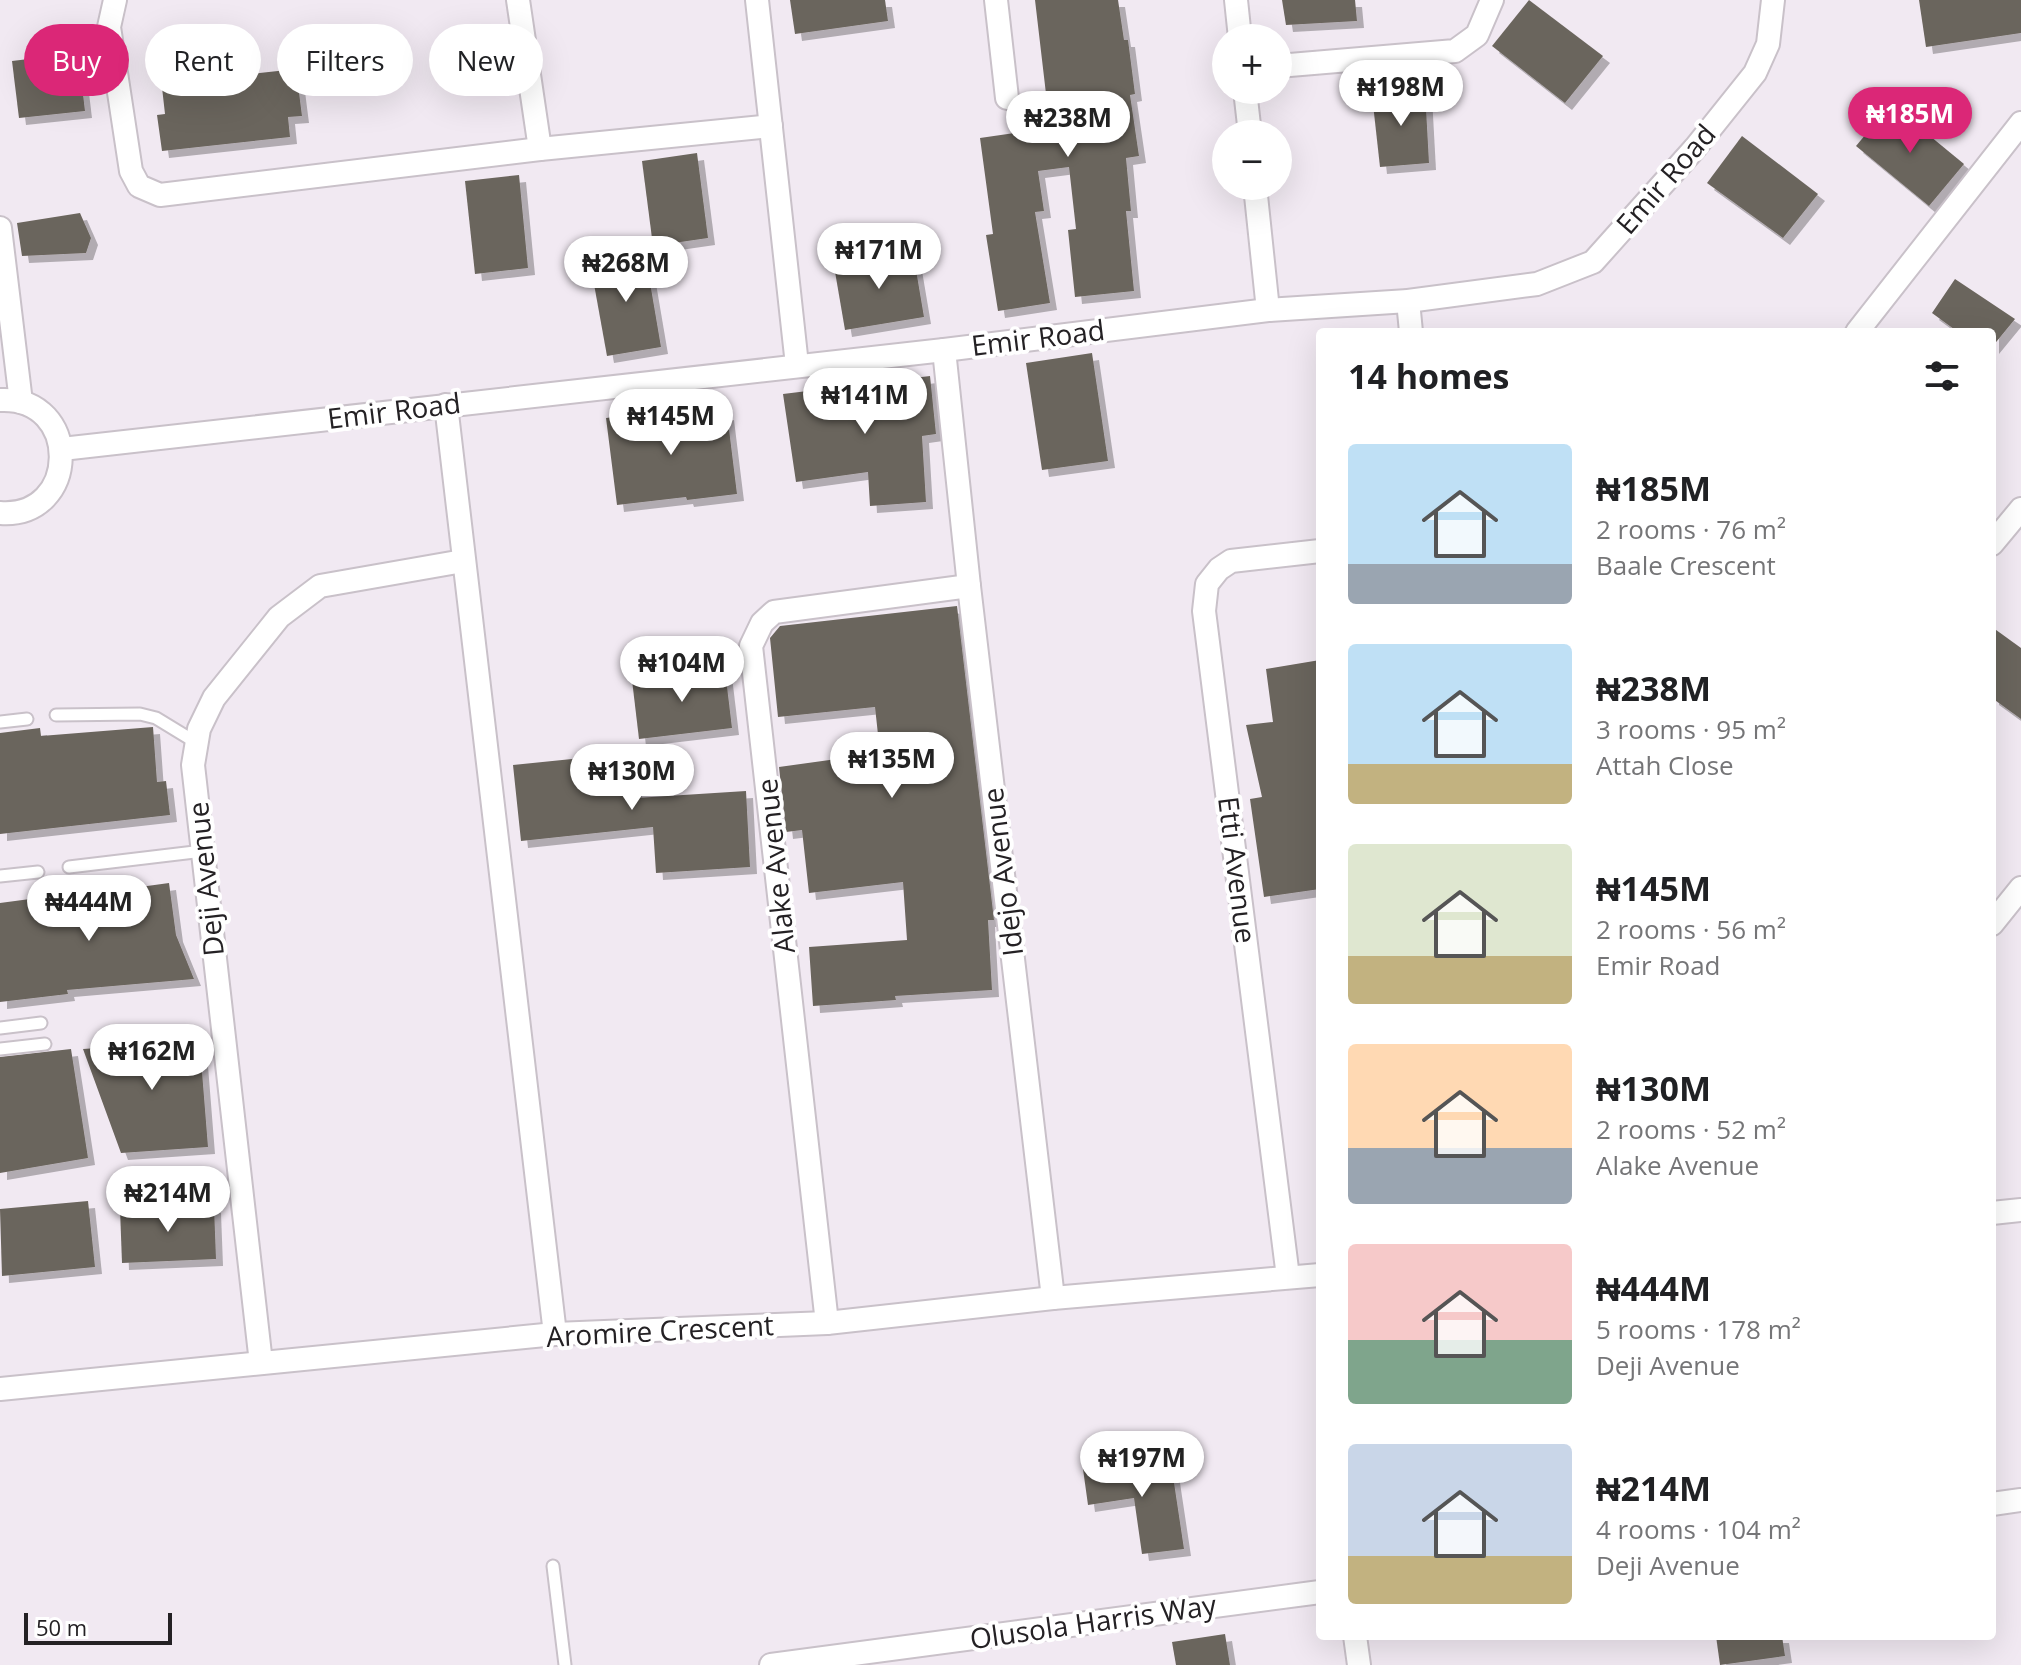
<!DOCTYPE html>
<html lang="en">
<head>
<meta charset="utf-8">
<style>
	:root { --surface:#fff; --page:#f6f6f6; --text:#202124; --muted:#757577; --accent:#db2777 }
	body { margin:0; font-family:"Open Sans",sans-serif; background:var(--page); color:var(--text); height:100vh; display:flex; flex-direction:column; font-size:30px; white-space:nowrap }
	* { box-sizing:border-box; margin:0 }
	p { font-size:26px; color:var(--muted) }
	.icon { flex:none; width:44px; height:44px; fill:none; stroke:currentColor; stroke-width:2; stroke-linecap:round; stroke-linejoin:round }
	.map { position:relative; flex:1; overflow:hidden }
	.side { position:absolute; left:1316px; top:328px; width:680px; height:1312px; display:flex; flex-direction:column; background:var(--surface); border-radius:8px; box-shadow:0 8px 32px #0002 }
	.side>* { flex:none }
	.banner { position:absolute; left:24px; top:24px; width:760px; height:72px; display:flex; gap:16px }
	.fabs { position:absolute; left:1212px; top:24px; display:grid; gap:16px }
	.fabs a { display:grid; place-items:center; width:80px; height:80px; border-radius:50%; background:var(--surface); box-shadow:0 8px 32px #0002; font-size:40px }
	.scale { position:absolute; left:24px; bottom:20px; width:148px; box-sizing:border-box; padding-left:8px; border:4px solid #242124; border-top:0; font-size:22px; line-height:28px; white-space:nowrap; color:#242124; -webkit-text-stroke:6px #fff; paint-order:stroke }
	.price { position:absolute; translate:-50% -68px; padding:0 18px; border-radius:28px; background:#fff; color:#222; font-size:26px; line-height:52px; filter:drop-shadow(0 2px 4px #0008) }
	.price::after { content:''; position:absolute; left:50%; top:48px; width:24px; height:18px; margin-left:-12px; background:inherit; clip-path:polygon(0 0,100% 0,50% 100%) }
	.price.current { background:var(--accent); color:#fff }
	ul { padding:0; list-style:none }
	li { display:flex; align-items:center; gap:24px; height:200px; padding:0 32px }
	li span { display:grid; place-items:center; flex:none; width:224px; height:160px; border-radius:8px; color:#555 }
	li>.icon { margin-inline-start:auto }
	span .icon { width:96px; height:96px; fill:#fffc; stroke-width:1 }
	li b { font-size:34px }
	h2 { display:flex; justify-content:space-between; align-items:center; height:96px; padding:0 32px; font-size:34px }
	.pill { padding:0 28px; border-radius:36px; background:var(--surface); box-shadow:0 8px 32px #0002; font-size:28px; line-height:72px }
	.pill.current { background:var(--accent); color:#fff }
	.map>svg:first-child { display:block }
	.building { fill:#6b655d; filter:url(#shadow) }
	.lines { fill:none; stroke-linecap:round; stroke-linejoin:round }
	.service-casing { stroke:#c9c1c9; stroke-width:15 }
	.minor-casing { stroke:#c9c1c9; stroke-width:26 }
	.service { stroke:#fff; stroke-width:11 }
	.minor { stroke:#fff; stroke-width:22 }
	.labels { text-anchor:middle; stroke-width:8; stroke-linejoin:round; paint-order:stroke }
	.street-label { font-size:28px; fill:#242124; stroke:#fff }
</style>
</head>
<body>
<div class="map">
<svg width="2021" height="1665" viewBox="0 0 2021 1665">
	<defs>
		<filter id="shadow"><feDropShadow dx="7" dy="7" stdDeviation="0" flood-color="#0004"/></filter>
	</defs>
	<rect width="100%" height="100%" fill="#f1e9f2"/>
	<g class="building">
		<polygon points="790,0 885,0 888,21 795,34"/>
		<polygon points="1035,0 1118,0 1124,40 1128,40 1135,94 1130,95 1139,156 1126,158 1131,211 1126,211 1134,291 1075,297 1068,230 1076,229 1069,167 1038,171 1044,211 1035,212 1050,303 998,311 986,235 993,234 980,138 1050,128"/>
		<polygon points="1282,0 1355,0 1357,21 1286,25"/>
		<polygon points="1529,0 1603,56 1565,103 1492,46"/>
		<polygon points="1919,0 2021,0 2021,33 1926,47"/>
		<polygon points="219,45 223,77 296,69 302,116 288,117 290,137 162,151 157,115 165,114 158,52"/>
		<polygon points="78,53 85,111 19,118 12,61"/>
		<polygon points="1425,90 1429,163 1380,167 1372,95"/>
		<polygon points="1891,104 1964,164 1929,206 1856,146"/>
		<polygon points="1742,136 1818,194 1783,238 1707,183"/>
		<polygon points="697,153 708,238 653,246 642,161"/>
		<polygon points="519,175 528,268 475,274 465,181"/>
		<polygon points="80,213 91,238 86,253 22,256 17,223"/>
		<polygon points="913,252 924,317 845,330 834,266"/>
		<polygon points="645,253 661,347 607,356 590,262"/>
		<polygon points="1955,279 2015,319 1992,347 1992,332 1958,332 1932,313"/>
		<polygon points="1092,353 1108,461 1042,470 1026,363"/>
		<polygon points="930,376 936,434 922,436 926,502 870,506 868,472 796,482 783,394"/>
		<polygon points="669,410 670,420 727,413 737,494 687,500 686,497 617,505 606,418"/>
		<polygon points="957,606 994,920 988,920 992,990 895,996 896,1000 813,1006 809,947 907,940 903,882 809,893 802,830 786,832 779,767 880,753 875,707 778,717 770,638 780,626"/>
		<polygon points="1992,627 2021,648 2021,719 1992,698"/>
		<polygon points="1320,660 1320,889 1264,897 1250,799 1262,797 1246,725 1273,722 1266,669"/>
		<polygon points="725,670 732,728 639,739 632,680"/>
		<polygon points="153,727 157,782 166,781 170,815 0,834 0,733 40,728 41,736"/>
		<polygon points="631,753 636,798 746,791 750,867 656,873 653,827 521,841 513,765"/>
		<polygon points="169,883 176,935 194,979 67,990 68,994 0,1002 0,903 60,895 60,898"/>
		<polygon points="199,1034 208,1147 121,1153 83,1049 98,1048 98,1044"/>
		<polygon points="71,1049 88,1158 0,1173 0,1057"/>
		<polygon points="88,1201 95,1267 2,1276 0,1209"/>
		<polygon points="214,1206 216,1259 122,1263 120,1209"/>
		<polygon points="1170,1456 1184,1549 1142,1554 1134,1498 1088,1505 1083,1469"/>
		<polygon points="1225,1634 1230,1665 1176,1665 1172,1642"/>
		<polygon points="1716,1636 1782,1636 1785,1656 1720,1665"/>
	</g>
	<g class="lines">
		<g class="service-casing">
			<g id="service">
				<polyline points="56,715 140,714 156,718 197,743"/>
				<polyline points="0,722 27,719"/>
				<polyline points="69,867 203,851"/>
				<polyline points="0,876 38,872"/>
				<polyline points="0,1028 41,1023"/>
				<polyline points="0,1049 45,1044"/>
				<polyline points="553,1566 565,1665"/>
			</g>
		</g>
		<g class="minor-casing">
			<g id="minor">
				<polyline points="115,0 109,27 131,171 139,186 160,195 540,149 771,126"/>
				<polyline points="518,0 540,149"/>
				<polyline points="757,0 797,365"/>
				<polyline points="996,0 1007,98"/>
				<polyline points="1236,0 1240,38"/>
				<polyline points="1278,66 1455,51 1477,35 1492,0"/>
				<polyline points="1245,90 1250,134"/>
				<polyline points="1255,186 1268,310"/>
				<polyline points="0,228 21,402"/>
				<polyline points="1408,301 1411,332"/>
				<polyline points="1857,332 2021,123"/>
				<polyline points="944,350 969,586 1053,1298"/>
				<path d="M0,400c82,-4 80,119 0,113"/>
				<polyline points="446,405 555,1334"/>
				<polyline points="62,449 944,350 1268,310 1408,301 1537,284 1593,262 1695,148 1755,73 1768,44 1773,0"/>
				<polyline points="1992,544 2021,509"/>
				<polyline points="1992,924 2021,888"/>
				<polyline points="1992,1213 2021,1210"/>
				<polyline points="1288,1277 1204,611 1207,584 1219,569 1231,561 1320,551"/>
				<polyline points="827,1323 751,646 762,623 774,612 969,586"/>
				<polyline points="261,1363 193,765 199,729 214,698 279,617 320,586 463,561"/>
				<polyline points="0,1389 555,1334 827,1323 1053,1298 1320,1275"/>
				<polyline points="1992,1504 2021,1500"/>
				<polyline points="1355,1636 1359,1665"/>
				<polyline points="771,1665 1320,1592"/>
			</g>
		</g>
		<use href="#service" class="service"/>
		<use href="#minor" class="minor"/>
	</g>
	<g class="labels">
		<g class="street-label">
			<text transform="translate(1666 179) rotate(-49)" y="10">Emir Road</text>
			<text transform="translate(1038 338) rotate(-7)" y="10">Emir Road</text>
			<text transform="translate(394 411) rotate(-7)" y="10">Emir Road</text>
			<text transform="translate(776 866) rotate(-96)" y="10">Alake Avenue</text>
			<text transform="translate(1237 870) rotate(83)" y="10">Etti Avenue</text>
			<text transform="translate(1003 872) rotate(-97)" y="10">Idejo Avenue</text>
			<text transform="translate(206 879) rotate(-96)" y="10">Deji Avenue</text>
			<text transform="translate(660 1331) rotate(-3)" y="10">Aromire Crescent</text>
			<text transform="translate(1093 1622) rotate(-8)" y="10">Olusola Harris Way</text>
		</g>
	</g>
</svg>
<div class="fabs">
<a>+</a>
<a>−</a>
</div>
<div class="scale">50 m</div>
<b class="price" style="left:1401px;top:128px">₦198M</b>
<b class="price current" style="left:1910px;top:155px">₦185M</b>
<b class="price" style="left:1068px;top:159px">₦238M</b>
<b class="price" style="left:879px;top:291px">₦171M</b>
<b class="price" style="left:626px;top:304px">₦268M</b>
<b class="price" style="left:865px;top:436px">₦141M</b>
<b class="price" style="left:671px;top:457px">₦145M</b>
<b class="price" style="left:682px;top:704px">₦104M</b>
<b class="price" style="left:892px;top:800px">₦135M</b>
<b class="price" style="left:632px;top:812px">₦130M</b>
<b class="price" style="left:89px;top:943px">₦444M</b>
<b class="price" style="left:152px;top:1092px">₦162M</b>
<b class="price" style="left:168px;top:1234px">₦214M</b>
<b class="price" style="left:1142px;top:1499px">₦197M</b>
<div class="banner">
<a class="pill current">Buy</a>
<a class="pill">Rent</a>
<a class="pill">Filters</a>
<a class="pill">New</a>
</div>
<section class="side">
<h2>14 homes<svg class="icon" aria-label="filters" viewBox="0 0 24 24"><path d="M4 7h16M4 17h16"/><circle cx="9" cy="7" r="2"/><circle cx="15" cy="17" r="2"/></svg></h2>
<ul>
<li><span style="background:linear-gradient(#bfe0f5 75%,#9aa5b1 0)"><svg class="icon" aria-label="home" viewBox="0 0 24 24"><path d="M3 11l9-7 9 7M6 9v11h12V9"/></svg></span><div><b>₦185M</b><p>2 rooms · 76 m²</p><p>Baale Crescent</p></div></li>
<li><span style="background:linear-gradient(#bfe0f5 75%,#c2b280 0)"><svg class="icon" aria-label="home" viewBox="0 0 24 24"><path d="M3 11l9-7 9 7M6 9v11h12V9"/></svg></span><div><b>₦238M</b><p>3 rooms · 95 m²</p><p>Attah Close</p></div></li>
<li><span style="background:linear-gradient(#dfe7d0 70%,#c2b280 0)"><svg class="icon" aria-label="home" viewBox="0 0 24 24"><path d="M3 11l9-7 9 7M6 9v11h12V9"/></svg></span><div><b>₦145M</b><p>2 rooms · 56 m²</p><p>Emir Road</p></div></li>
<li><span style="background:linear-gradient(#ffd9b3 65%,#9aa5b1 0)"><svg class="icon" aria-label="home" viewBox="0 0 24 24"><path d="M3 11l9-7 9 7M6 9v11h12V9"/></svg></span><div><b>₦130M</b><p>2 rooms · 52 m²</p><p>Alake Avenue</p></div></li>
<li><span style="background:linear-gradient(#f6c9c9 60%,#7fa58c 0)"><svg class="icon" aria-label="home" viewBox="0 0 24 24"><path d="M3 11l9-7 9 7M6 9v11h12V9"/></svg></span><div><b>₦444M</b><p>5 rooms · 178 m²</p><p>Deji Avenue</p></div></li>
<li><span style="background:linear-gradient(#c9d6e8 70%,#c2b280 0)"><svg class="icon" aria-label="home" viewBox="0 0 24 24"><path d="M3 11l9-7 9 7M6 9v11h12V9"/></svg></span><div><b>₦214M</b><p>4 rooms · 104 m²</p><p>Deji Avenue</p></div></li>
</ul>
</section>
</div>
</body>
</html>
